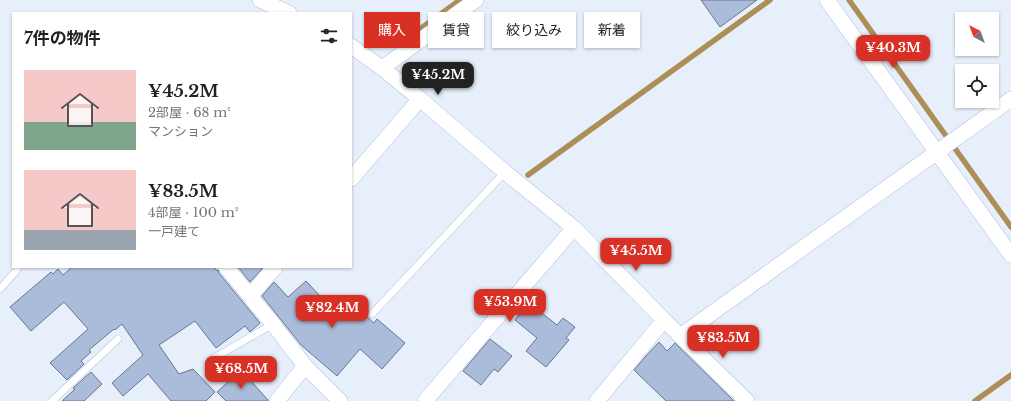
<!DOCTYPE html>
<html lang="ja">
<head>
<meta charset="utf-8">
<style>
	:root { --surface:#fff; --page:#f6f6f6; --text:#222; --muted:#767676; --accent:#d93025 }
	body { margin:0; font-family:"Libre Baskerville","Noto Sans JP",serif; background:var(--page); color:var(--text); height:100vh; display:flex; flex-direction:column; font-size:15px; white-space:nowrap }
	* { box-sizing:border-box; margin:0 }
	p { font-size:13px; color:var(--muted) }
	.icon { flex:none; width:22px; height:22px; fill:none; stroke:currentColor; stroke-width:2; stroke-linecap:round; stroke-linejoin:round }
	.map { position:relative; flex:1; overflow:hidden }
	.drawer { position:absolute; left:12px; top:12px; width:340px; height:256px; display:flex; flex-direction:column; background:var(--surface); border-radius:0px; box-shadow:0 1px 3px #0004 }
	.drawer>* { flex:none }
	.hud { position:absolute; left:364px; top:12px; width:380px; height:36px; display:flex; gap:8px }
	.needle { width:26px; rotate:319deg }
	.buttons { position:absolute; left:955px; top:12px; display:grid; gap:8px }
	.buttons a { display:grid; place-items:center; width:44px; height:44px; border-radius:0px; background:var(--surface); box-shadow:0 1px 3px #0004; font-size:20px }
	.price { position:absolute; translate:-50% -34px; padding:0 9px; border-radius:8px; background:var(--accent); color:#fff; font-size:13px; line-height:26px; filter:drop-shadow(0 1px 2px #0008) }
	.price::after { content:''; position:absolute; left:50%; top:24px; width:12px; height:9px; margin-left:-6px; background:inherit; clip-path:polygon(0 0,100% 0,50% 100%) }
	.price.on { background:#222; color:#fff }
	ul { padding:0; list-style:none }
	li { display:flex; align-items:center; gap:12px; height:100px; padding:0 12px }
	li span { display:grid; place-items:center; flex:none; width:112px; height:80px; border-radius:0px; color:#555 }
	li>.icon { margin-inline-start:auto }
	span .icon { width:48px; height:48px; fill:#fffc; stroke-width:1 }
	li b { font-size:17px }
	h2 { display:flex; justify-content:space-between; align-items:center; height:48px; padding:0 12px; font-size:17px }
	.chip { padding:0 14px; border-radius:0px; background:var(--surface); box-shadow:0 1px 3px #0004; font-size:14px; line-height:36px }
	.chip.on { background:var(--accent); color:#fff }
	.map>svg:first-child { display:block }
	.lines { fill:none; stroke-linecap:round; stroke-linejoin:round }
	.stream { stroke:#ac8e56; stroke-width:5.5 }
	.building { fill:#abbcda; stroke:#677692 }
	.service-casing { stroke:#b1c2e0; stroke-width:8 }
	.minor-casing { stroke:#b1c2e0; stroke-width:16 }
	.service { stroke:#fff; stroke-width:7 }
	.minor { stroke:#fff; stroke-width:15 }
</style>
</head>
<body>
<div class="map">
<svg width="1011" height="401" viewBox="0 0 1011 401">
	<rect width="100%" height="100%" fill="#e7effb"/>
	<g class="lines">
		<g class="stream">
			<polyline points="849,0 1011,227"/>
			<polyline points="416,32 460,0"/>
			<polyline points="528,175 770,0"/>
			<polyline points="975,401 1011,375"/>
		</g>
	</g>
	<g class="building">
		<polygon points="701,0 757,0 720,27"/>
		<polygon points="72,267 214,267 217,271 218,270 219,273 260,323 250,332 245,326 216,348 195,321 159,345 179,374 193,369 215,392 206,401 171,401 148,374 123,396 112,383 143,355 122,324 115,330 114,329 89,350 91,352 81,361 84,364 67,380 50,363 88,329 64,302 31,331 10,307 51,272 53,274 58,269 63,275"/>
		<polygon points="238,267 260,267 262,269 250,282"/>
		<polygon points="306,281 336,313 347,300 374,323 377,319 405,343 382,369 360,349 337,376 301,345 262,296 274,282 288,297"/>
		<polygon points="529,303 557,325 563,318 575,327 566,338 569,340 546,367 526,351 537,338 515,320"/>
		<polygon points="490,339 512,356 498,372 494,369 481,385 463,371"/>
		<polygon points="659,342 667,351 675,343 734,401 666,401 634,370 646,356"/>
		<polygon points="241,370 268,400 268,401 226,401 217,392"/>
		<polygon points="91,372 102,384 84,401 62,401 75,389 73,388"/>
	</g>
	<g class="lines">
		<g class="service-casing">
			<g id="service">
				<polyline points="0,289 16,271 18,267"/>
				<polyline points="372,314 505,172"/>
				<polyline points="214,358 273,324"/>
				<polyline points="52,401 118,339"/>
			</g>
		</g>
		<g class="minor-casing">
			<g id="minor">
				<polyline points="260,0 289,13"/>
				<polyline points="827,0 1011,255"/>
				<polyline points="351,46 382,68 420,99 505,172 574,228 664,320 747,401"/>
				<polyline points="382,68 476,0"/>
				<polyline points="351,179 420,99"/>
				<polyline points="226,267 273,324 305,366 340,401"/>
				<polyline points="250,296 275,267"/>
				<polyline points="680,336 1011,99"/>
				<polyline points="277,401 305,366"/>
				<polyline points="425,401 574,228"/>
				<polyline points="597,401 664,320"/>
			</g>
		</g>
		<use href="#service" class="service"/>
		<use href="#minor" class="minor"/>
	</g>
</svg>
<div class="buttons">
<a><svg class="needle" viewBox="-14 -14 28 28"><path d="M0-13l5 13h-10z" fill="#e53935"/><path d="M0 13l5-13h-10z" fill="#767676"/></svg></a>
<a><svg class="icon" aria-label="locate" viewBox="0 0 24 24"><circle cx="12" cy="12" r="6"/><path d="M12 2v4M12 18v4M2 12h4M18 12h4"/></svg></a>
</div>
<b class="price" style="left:893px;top:69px">¥40.3M</b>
<b class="price on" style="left:438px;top:96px">¥45.2M</b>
<b class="price" style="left:636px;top:272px">¥45.5M</b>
<b class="price" style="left:510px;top:323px">¥53.9M</b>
<b class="price" style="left:332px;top:329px">¥82.4M</b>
<b class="price" style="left:723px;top:359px">¥83.5M</b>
<b class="price" style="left:241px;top:390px">¥68.5M</b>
<div class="hud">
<a class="chip on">購入</a>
<a class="chip">賃貸</a>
<a class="chip">絞り込み</a>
<a class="chip">新着</a>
</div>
<section class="drawer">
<h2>7件の物件<svg class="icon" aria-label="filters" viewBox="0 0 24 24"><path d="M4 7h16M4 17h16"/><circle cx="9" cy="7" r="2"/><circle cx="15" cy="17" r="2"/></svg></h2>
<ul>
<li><span style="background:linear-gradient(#f6c9c9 65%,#7fa58c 0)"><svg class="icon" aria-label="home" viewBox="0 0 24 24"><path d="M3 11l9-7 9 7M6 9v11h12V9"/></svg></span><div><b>¥45.2M</b><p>2部屋 · 68 m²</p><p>マンション</p></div></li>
<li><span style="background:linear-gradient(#f6c9c9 75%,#9aa5b1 0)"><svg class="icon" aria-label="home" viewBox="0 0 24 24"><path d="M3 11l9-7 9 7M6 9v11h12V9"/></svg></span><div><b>¥83.5M</b><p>4部屋 · 100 m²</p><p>一戸建て</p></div></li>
</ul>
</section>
</div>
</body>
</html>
